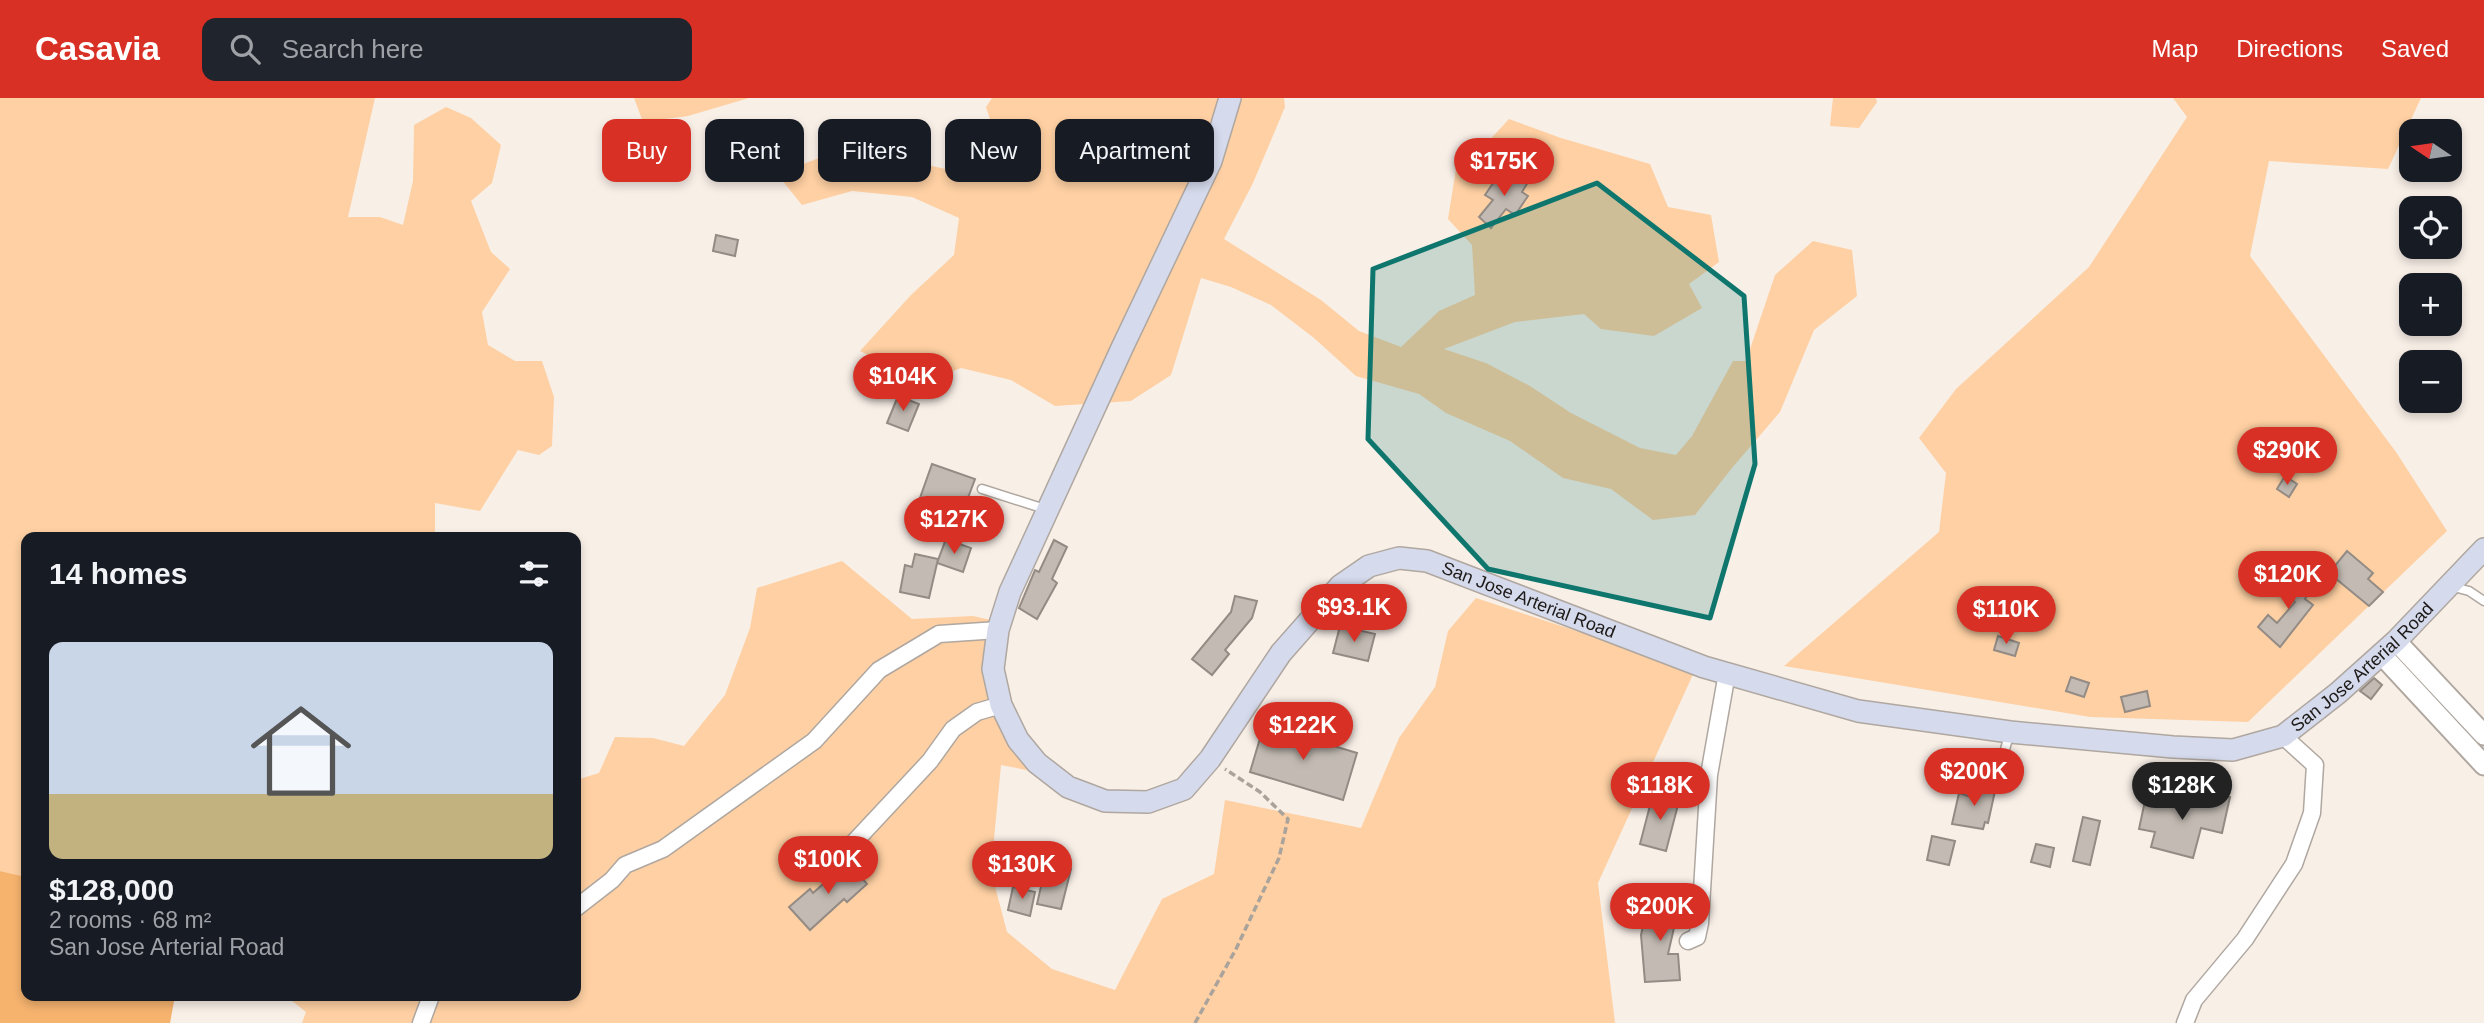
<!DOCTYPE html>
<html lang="en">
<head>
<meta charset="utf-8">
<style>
	:root { --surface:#171b24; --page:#20242c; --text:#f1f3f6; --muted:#9ea1a6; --accent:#d93025 }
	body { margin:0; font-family:Arial,sans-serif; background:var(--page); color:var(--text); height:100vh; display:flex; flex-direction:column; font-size:26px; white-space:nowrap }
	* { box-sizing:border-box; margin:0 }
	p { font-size:23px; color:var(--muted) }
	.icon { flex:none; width:38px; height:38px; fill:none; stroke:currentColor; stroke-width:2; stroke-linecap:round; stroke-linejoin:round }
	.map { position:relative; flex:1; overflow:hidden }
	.sheet { position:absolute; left:21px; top:434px; width:560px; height:469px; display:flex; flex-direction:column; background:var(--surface); border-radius:14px; box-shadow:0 4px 10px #0003 }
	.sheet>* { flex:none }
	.hud { position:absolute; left:602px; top:21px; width:665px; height:63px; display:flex; gap:14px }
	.needle { width:46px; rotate:283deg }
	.fabs { position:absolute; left:2399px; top:21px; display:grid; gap:14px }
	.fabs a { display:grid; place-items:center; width:63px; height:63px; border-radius:14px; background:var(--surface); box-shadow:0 4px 10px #0003; font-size:35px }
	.price { position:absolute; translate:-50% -60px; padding:0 16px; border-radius:24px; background:var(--accent); color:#fff; font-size:23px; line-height:46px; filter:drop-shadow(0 2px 4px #0008) }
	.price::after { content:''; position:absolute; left:50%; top:42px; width:21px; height:16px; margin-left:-10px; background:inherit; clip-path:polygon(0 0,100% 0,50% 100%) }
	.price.active { background:#222; color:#fff }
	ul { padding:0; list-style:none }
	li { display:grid; align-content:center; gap:14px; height:371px; padding:0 28px }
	li span { display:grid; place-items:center; height:217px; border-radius:14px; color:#555 }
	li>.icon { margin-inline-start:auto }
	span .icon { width:126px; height:126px; fill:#fffc; stroke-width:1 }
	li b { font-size:30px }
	h2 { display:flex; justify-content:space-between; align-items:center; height:84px; padding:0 28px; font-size:30px }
	.tag { padding:0 24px; border-radius:14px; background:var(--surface); box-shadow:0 4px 10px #0003; font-size:24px; line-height:63px }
	.tag.active { background:var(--accent); color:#fff }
	header { display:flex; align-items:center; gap:42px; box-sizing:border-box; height:98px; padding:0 35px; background:var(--accent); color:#fff }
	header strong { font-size:33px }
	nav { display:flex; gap:38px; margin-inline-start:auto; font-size:24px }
	.search { width:490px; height:63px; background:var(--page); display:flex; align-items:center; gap:18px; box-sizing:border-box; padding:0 24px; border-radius:14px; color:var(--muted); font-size:26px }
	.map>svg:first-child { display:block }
	.green { fill:#fed0a3 }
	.forest { fill:#f6b36e }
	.building { fill:#c3bbb3; stroke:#938b84; stroke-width:2 }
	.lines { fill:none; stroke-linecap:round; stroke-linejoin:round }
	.service-casing { stroke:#afa7a0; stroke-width:11 }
	.minor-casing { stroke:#afa7a0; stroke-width:19 }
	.tertiary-casing { stroke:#afa7a0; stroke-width:23 }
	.secondary-casing { stroke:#afa7a0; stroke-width:24 }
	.path { stroke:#aaa39c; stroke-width:3.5; stroke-dasharray:7 3.5; stroke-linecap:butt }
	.service { stroke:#fff; stroke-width:8 }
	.minor { stroke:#fff; stroke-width:16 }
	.tertiary { stroke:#fff; stroke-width:19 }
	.secondary { stroke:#d5daec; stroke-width:21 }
	.marked { fill:#0f766e; fill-opacity:0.2; stroke:#0f766e; stroke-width:5; stroke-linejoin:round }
	.labels { text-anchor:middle; stroke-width:7; stroke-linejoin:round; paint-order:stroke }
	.street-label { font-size:18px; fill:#1d1a17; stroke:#f8efe7 }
</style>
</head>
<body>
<header>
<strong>Casavia</strong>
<div class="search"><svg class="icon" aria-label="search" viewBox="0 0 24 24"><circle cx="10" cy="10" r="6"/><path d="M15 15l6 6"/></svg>Search here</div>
<nav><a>Map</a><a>Directions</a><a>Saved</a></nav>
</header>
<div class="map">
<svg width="2484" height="925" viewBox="0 0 2484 925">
	<rect width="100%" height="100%" fill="#f8efe7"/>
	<g class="green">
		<polygon points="0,0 375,0 348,119 380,119 403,127 413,83 414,27 446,9 471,20 501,47 492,85 471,103 491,154 510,171 482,214 488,247 515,263 542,263 554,299 552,348 539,357 518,352 480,413 435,405 435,439 26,439 26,779 0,773"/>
		<polygon points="634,0 749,0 688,18 643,24"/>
		<polygon points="992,0 1284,0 1285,9 1253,85 1224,141 1321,202 1359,233 1401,249 1439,213 1475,197 1472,147 1448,121 1456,71 1486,46 1509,21 1561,40 1650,66 1668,109 1711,117 1719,164 1689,186 1702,210 1654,238 1601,231 1584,216 1515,224 1444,251 1486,265 1530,288 1571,315 1640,350 1676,357 1692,338 1733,263 1746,263 1775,177 1813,143 1852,152 1857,198 1814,232 1780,314 1732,370 1695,417 1653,422 1611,391 1563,380 1510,343 1446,315 1419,296 1356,278 1314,240 1271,207 1231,189 1201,180 1171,277 1131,303 1055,308 1011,282 961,270 922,285 860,253 911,197 954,157 959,120 912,99 852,93 802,107 777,76 819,60 871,55 983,79 999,49 986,9"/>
		<polygon points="1833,0 1876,0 1877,4 1859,30 1830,28"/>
		<polygon points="2173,0 2421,0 2388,71 2269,63 2250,158 2396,354 2447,433 2248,624 2090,619 1784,568 1939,434 1946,375 1919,340 1956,291 2089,169 2187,19"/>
		<polygon points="842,463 912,521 973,518 1000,524 1001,607 1052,677 1001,667 991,773 1007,834 1052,871 1115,892 1162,801 1214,776 1225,702 1361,730 1399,640 1435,589 1448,533 1476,500 1695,572 1598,785 1615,925 302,925 306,914 286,898 576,898 576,682 599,675 615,639 653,640 684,648 725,597 750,530 757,490"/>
	</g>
	<polygon class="forest" points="0,773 26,779 26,898 175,898 170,925 0,925"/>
	<g class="building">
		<polygon points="1512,74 1528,84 1522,94 1528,98 1515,117 1506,111 1491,130 1479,119 1493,102 1485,97 1498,78 1506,83"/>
		<polygon points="716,137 738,142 735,158 713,153"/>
		<polygon points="898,298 919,306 908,333 887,325"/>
		<polygon points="932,366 975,381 957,429 915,414"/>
		<polygon points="2285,378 2297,386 2289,399 2277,391"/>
		<polygon points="946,441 971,450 963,474 937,465"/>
		<polygon points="1054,442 1067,449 1052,481 1057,485 1037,521 1019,510 1035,472 1039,474"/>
		<polygon points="2347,453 2373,475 2368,481 2383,494 2369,508 2329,475"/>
		<polygon points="915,456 938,461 929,500 900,494 905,467 912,469"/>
		<polygon points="2288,474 2311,492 2305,501 2313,507 2280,549 2258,529 2268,517 2277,525 2295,504 2278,490"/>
		<polygon points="1235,498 1257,503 1252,520 1225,552 1229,556 1212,577 1192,561 1231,514"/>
		<polygon points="1340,528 1375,536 1368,563 1333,555"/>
		<polygon points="1998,538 2019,545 2015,558 1994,552"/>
		<polygon points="2071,579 2089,585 2084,599 2066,593"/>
		<polygon points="2374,580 2382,587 2371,601 2360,593"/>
		<polygon points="2147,593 2150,608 2125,614 2121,599"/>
		<polygon points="1264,627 1357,655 1343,702 1250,674"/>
		<polygon points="1970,688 1995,693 1988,725 1985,724 1983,731 1952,726 1959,695 1968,698"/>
		<polygon points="1653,696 1679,703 1666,753 1640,746"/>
		<polygon points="2204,696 2230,699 2222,735 2201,730 2193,760 2151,749 2155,734 2139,731 2146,698 2191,708 2192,704 2208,708"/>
		<polygon points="2083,719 2100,723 2090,767 2073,763"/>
		<polygon points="1932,738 1955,743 1949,767 1927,762"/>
		<polygon points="2036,746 2054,750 2050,769 2031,764"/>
		<polygon points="1048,758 1064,762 1062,769 1071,771 1061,811 1037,806"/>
		<polygon points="848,764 867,786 847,804 844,801 810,832 789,809 810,791 813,795"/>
		<polygon points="1013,789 1035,794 1030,818 1008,812"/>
		<polygon points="1649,801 1679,808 1668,856 1678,856 1680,882 1645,884 1641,837"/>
	</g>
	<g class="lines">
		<g class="service-casing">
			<g id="service">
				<polyline points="982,391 1045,411"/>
				<polyline points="2450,488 2469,493 2484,503"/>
				<polyline points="1996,684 2009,637"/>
			</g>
		</g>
		<g class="minor-casing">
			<g id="minor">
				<polyline points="845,754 930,663 953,631 977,614 1001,607"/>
				<polyline points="576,810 612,782 625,767 663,751 814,643 879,572 939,536 998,532"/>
				<polyline points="1688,843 1697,839 1700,825 1709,677 1727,575"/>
				<polyline points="421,925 431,898"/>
				<polyline points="2185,925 2194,902 2245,841 2294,766 2312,715 2315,667 2283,638"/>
			</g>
		</g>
		<g class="tertiary-casing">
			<g id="tertiary">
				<polyline points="2396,543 2484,637"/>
				<polyline points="2381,556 2484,667"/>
			</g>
		</g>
		<g class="secondary-casing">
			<g id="secondary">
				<path id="s1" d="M1230,0l-19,63 -89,187 -112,244 -12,38 -5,39 8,36 17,35 19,23 31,24 37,14 43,1 36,-13 26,-30 71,-106 59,-67 29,-20 30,-8 28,3 277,106 154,44 152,21 163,15 60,3 50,-14 55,-43 58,-52 88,-92"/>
			</g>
		</g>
		<polyline class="path" points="1195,925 1236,851 1279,760 1288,721 1260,694 1225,671"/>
		<use href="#service" class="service"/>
		<use href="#minor" class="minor"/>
		<use href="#tertiary" class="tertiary"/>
		<use href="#secondary" class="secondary"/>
	</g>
	<path class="marked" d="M1597,85l147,113 11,168 -45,154 -222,-49 -120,-130 5,-170z"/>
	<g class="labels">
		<g class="street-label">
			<text dy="6" stroke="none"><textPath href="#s1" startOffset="1346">San Jose Arterial Road</textPath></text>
			<text dy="6" stroke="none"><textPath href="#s1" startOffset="2228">San Jose Arterial Road</textPath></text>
		</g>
	</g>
</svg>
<div class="fabs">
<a><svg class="needle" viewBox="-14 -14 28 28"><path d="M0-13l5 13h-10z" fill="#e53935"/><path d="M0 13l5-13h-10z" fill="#9ea1a6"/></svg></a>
<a><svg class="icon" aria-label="locate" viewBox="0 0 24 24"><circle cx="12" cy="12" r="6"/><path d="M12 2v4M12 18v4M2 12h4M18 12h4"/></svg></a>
<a>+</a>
<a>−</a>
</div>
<b class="price" style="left:1504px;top:100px">$175K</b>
<b class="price" style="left:903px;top:315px">$104K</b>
<b class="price" style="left:2287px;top:389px">$290K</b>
<b class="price" style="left:954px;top:458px">$127K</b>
<b class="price" style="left:2288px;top:513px">$120K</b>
<b class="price" style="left:1354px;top:546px">$93.1K</b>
<b class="price" style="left:2006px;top:548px">$110K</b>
<b class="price" style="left:1303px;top:664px">$122K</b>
<b class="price" style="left:1974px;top:710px">$200K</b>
<b class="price" style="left:1660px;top:724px">$118K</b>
<b class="price active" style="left:2182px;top:724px">$128K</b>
<b class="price" style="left:828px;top:798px">$100K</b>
<b class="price" style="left:1022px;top:803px">$130K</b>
<b class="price" style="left:1660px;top:845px">$200K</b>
<div class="hud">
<a class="tag active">Buy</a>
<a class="tag">Rent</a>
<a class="tag">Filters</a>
<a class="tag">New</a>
<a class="tag">Apartment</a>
</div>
<section class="sheet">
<h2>14 homes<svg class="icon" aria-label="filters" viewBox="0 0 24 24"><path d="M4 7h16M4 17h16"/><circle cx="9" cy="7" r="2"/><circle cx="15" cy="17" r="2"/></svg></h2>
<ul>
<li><span style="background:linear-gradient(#c9d6e8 70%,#c2b280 0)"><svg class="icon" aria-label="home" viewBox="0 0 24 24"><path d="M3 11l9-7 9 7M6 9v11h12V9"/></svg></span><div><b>$128,000</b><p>2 rooms · 68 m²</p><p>San Jose Arterial Road</p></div></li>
</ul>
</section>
</div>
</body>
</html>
